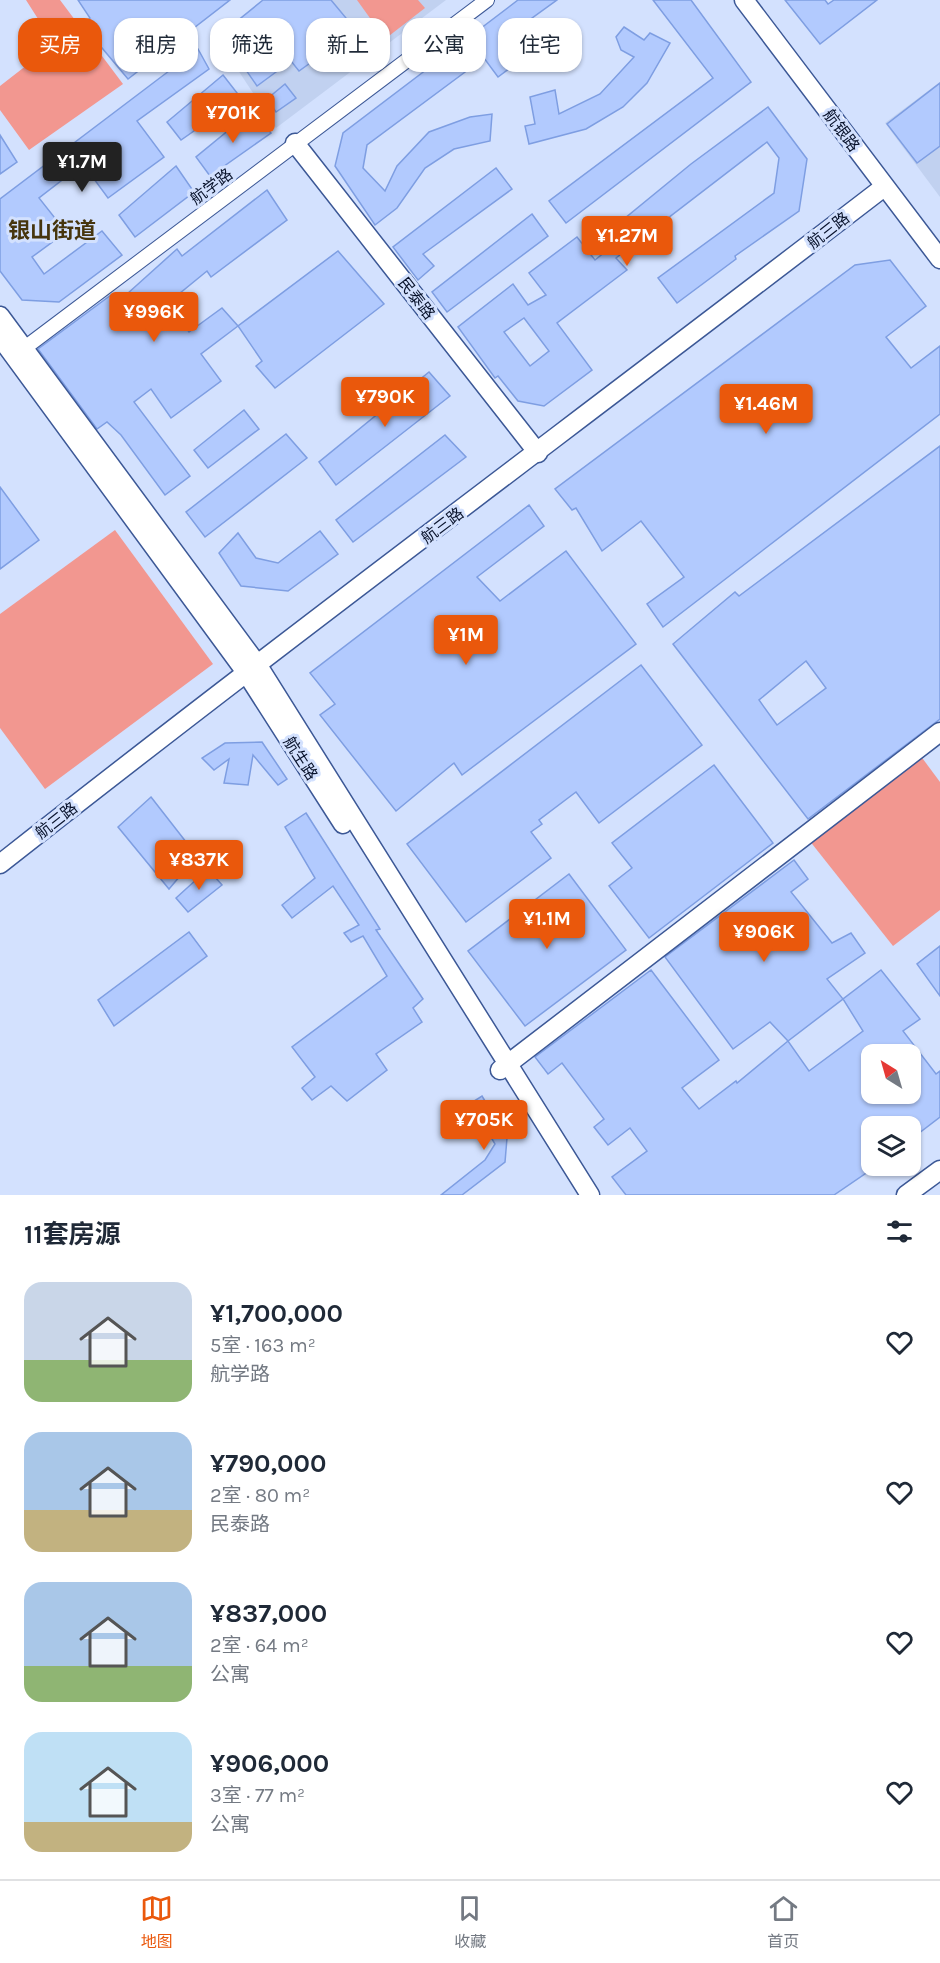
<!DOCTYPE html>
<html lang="zh">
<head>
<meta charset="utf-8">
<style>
	:root { --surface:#fff; --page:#f2f2f3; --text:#1f2937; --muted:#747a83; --line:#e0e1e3; --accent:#ea580c }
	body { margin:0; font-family:Karla,"Noto Sans SC",sans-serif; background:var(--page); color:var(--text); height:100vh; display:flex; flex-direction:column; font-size:22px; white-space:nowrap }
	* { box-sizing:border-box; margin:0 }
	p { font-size:20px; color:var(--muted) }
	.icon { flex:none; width:33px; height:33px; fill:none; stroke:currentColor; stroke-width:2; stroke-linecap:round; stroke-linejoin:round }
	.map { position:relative; height:1195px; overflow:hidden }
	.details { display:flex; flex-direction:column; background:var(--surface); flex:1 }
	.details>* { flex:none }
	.hud { position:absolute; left:18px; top:18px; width:600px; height:54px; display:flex; gap:12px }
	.needle { width:39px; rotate:323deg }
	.controls { position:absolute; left:861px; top:1044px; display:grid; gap:12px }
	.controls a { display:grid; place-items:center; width:60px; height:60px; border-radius:12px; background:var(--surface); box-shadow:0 2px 4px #0004; font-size:30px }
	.price { position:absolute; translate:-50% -51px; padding:0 14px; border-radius:6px; background:var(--accent); color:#fff; font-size:20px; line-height:39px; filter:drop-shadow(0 2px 3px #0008) }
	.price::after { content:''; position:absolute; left:50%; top:36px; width:18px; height:14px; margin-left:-9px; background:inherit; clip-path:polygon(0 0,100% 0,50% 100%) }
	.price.active { background:#222; color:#fff }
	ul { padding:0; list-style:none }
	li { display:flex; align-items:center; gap:18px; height:150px; padding:0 24px }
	li span { display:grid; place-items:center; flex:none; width:168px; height:120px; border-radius:18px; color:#555 }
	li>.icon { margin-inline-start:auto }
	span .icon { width:72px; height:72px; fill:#fffc; stroke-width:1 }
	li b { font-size:26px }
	h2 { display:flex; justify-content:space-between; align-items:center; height:72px; padding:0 24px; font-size:26px }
	.chip { padding:0 21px; border-radius:18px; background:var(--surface); box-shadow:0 2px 4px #0004; font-size:21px; line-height:54px }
	.chip.active { background:var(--accent); color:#fff }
	.tabs { display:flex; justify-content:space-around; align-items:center; height:84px; border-top:2px solid var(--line); background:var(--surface); font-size:16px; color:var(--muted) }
	.tabs a { display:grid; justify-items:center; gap:3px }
	.tabs .active { color:var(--accent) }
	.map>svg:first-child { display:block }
	.built { fill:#c1d1f0 }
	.green { fill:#f29790 }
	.building { fill:#b2cafe; stroke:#7e9ee2; stroke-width:1.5; fill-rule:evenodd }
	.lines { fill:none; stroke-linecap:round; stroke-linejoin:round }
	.street-casing { stroke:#3c5896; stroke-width:16 }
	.secondary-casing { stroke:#3c5896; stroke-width:21 }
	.street { stroke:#fff; stroke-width:14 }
	.secondary { stroke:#fff; stroke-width:18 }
	.labels { text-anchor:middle; stroke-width:6; stroke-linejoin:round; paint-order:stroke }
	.street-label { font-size:16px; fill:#07112a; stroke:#d3e1fe }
	.district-label { font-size:22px; font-weight:bold; fill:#46350d; stroke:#d3e1fe }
</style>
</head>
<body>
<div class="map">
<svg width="940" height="1195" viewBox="0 0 940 1195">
	<rect width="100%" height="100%" fill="#d3e1fe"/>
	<g class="built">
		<polygon points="307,0 446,0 276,128 230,58"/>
		<polygon points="940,82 940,197 885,123"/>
	</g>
	<g class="green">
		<polygon points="26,0 60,0 123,84 29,150 0,110 0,86 54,44"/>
		<polygon points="357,0 418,0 425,8 385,39"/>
		<polygon points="115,530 213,664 45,789 0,728 0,614"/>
		<polygon points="920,755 940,782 940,910 893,946 809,840"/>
	</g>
	<g class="building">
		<polygon points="78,0 230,0 128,79 102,48 100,49 83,24 90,18"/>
		<polygon points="263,0 331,0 356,30 299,71 291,61 257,86 239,60 254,49 236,22"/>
		<polygon points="518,0 557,0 517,29 534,50 498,77 484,58 367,145 363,168 385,191 397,166 429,132 470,117 492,114 490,141 454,149 425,168 397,208 375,225 335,166 343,133"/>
		<polygon points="653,0 691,0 751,82 566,223 549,201 713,78"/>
		<polygon points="785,0 825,0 828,4 834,0 877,0 820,44"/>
		<polygon points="624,27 644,40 650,33 670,43 647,83 623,107 586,129 529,144 525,126 535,124 530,97 555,90 559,114 600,94 634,57 621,50 616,37"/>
		<polygon points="198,49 209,69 137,121 164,157 108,198 83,164 39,198 66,232 32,257 44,274 102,231 122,255 59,302 22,300 0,271 0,199"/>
		<polygon points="223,75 241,98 181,140 167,122"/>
		<polygon points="940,83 940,146 917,163 887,124"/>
		<polygon points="285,84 296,98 276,112 267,99"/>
		<path d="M768,107l39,52 -8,52 -64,45 1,3 -59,44 -19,-25 116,-85 5,-35 -12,-16 -151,116 11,12 -70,53 35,47 -48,36 -26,-5 -20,-25 -3,2 -37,-51 55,-43 15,21 18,-10 -17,-22 48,-36 18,23 26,-21 -8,-11 78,-64zM524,318l25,33 -19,15 -26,-34z"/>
		<polygon points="252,111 271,133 210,176 196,157"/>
		<polygon points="0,135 17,162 0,174"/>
		<polygon points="176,166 194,192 135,237 119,215"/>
		<polygon points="496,168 512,189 423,254 434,266 418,280 393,247"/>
		<polygon points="267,190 287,220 211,277 207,271 168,303 189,332 222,308 238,326 201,354 221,381 171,418 151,389 134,402 190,476 165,495 121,435 107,422 97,429 38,349 111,295 117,303 177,249 182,256"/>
		<polygon points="532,214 548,236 447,312 432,292"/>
		<polygon points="338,251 384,304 275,388 256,366 262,361 238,326"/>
		<polygon points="890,260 926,306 886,337 911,368 940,346 940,414 663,627 647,604 684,577 641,521 602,551 576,508 572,510 555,489 855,265"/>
		<polygon points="429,372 450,396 336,485 319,462"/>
		<polygon points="244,410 259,429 208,468 194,450"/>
		<polygon points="286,434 307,458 205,537 186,512"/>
		<polygon points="445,435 466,457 353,542 336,520"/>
		<path d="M940,446v273l-132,100 -135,-175 62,-52 4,4zM806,661l20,27 -49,37 -18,-25z"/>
		<polygon points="0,487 39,540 0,569"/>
		<polygon points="529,505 544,526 477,577 500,601 566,551 636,644 462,775 454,763 396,811 320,715 335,704 310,673"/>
		<polygon points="320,531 338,554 288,591 241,586 219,553 238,533 256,558 278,563"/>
		<polygon points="641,665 702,745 599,823 576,792 539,820 542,824 531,832 551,858 466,922 407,844"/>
		<polygon points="262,742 287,779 278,785 253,755 248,785 224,783 229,759 214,770 202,758 225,743"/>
		<polygon points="714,765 773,843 649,938 609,886 632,868 612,843"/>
		<polygon points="151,797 197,856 169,889 118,827"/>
		<polygon points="306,813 380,929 376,930 423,999 413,1008 422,1022 376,1054 387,1070 347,1101 331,1086 312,1100 302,1088 315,1077 292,1047 387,976 363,936 351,942 344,933 359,925 333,886 292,918 282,905 315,878 285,827"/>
		<polygon points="794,860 808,879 791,892 832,943 851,933 865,953 827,979 843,999 788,1041 770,1022 733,1049 665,957"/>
		<polygon points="208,869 222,885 188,912 176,898"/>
		<polygon points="569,874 626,950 525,1026 468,951"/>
		<polygon points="189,932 207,956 114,1026 98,1000"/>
		<polygon points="940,946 940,996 917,964"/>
		<path d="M651,970l68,90 -37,28 17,21 37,-28 1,2 51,-42 21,30 54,-40 -20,-32 38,-29 39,49 -17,12 33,43 4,-3v46l-30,23v-14h-38v43l-38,26h-208l-14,-18 35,-26 -17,-23 -22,17 -14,-18 10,-8 -42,-56 -14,11 -13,-17zM872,1054h38v40h-38z"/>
		<polygon points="482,1096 507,1138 505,1162 462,1195 441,1195 485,1160 495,1144 471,1103"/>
	</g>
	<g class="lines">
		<g class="street-casing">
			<polyline id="street" points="18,353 487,0"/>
		</g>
		<g class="secondary-casing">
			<g id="secondary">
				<polyline points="744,0 940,259"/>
				<polyline points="295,143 538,453"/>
				<polyline points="0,316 257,664 590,1195"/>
				<polyline points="0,337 245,671 343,824"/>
				<path d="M0,864c292,-230 590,-451 884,-677"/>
				<polyline points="500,1070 940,732"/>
				<polyline points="906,1195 940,1170"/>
			</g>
		</g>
		<use href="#street" class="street"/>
		<use href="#secondary" class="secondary"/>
	</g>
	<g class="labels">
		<g class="street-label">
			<text transform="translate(842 130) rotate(53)" y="6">航银路</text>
			<text transform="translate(211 186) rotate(-37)" y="6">航学路</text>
			<text transform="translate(828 230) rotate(-38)" y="6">航三路</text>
			<text transform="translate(417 298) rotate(52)" y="6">民泰路</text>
			<text transform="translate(442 525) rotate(-37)" y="6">航三路</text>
			<text transform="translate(301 758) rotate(57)" y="6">航生路</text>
			<text transform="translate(56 820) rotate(-38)" y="6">航三路</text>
		</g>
		<g class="district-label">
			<text x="52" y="238">银山街道</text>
		</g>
	</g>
</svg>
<div class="controls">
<a><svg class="needle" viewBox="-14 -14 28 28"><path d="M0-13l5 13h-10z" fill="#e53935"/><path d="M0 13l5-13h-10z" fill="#747a83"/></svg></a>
<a><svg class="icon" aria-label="layers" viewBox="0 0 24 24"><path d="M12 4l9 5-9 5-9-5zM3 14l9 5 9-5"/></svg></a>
</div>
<b class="price" style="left:233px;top:144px">¥701K</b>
<b class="price active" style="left:82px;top:193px">¥1.7M</b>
<b class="price" style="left:627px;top:267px">¥1.27M</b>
<b class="price" style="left:154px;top:343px">¥996K</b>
<b class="price" style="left:385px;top:428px">¥790K</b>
<b class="price" style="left:766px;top:435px">¥1.46M</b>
<b class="price" style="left:466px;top:666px">¥1M</b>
<b class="price" style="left:199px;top:891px">¥837K</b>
<b class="price" style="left:547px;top:950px">¥1.1M</b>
<b class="price" style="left:764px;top:963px">¥906K</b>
<b class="price" style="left:484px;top:1151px">¥705K</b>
<div class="hud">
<a class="chip active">买房</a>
<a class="chip">租房</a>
<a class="chip">筛选</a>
<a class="chip">新上</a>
<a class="chip">公寓</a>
<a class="chip">住宅</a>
</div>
</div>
<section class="details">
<h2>11套房源<svg class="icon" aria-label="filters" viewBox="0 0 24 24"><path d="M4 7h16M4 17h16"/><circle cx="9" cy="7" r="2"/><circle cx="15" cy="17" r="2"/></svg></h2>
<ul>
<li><span style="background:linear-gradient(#c9d6e8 65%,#8fb573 0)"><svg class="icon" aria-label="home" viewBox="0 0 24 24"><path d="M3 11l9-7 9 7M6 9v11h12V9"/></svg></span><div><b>¥1,700,000</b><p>5室 · 163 m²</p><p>航学路</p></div><svg class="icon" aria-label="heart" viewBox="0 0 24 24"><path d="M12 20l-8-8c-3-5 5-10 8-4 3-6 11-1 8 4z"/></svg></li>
<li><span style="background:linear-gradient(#a9c7e8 65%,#c2b280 0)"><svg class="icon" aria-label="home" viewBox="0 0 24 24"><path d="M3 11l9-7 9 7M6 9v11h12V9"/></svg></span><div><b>¥790,000</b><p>2室 · 80 m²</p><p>民泰路</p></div><svg class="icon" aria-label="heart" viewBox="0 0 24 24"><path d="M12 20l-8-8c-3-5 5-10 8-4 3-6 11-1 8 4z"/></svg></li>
<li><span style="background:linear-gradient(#a9c7e8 70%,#8fb573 0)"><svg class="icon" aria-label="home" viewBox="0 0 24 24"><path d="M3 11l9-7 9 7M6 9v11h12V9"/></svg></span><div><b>¥837,000</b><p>2室 · 64 m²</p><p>公寓</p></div><svg class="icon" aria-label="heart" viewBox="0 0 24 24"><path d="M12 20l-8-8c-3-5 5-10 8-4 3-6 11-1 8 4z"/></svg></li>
<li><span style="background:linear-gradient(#bfe0f5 75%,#c2b280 0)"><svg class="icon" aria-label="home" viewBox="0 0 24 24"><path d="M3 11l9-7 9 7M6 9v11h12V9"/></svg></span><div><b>¥906,000</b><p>3室 · 77 m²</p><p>公寓</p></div><svg class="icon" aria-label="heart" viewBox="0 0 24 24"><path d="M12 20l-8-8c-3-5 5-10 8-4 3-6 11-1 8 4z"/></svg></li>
</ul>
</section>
<nav class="tabs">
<a class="active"><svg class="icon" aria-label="map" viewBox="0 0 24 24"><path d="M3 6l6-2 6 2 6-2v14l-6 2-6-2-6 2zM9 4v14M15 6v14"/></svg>地图</a>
<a><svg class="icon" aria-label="saved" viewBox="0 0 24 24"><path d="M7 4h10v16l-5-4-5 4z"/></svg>收藏</a>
<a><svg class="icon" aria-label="home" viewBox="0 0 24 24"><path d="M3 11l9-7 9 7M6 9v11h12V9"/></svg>首页</a>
</nav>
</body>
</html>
